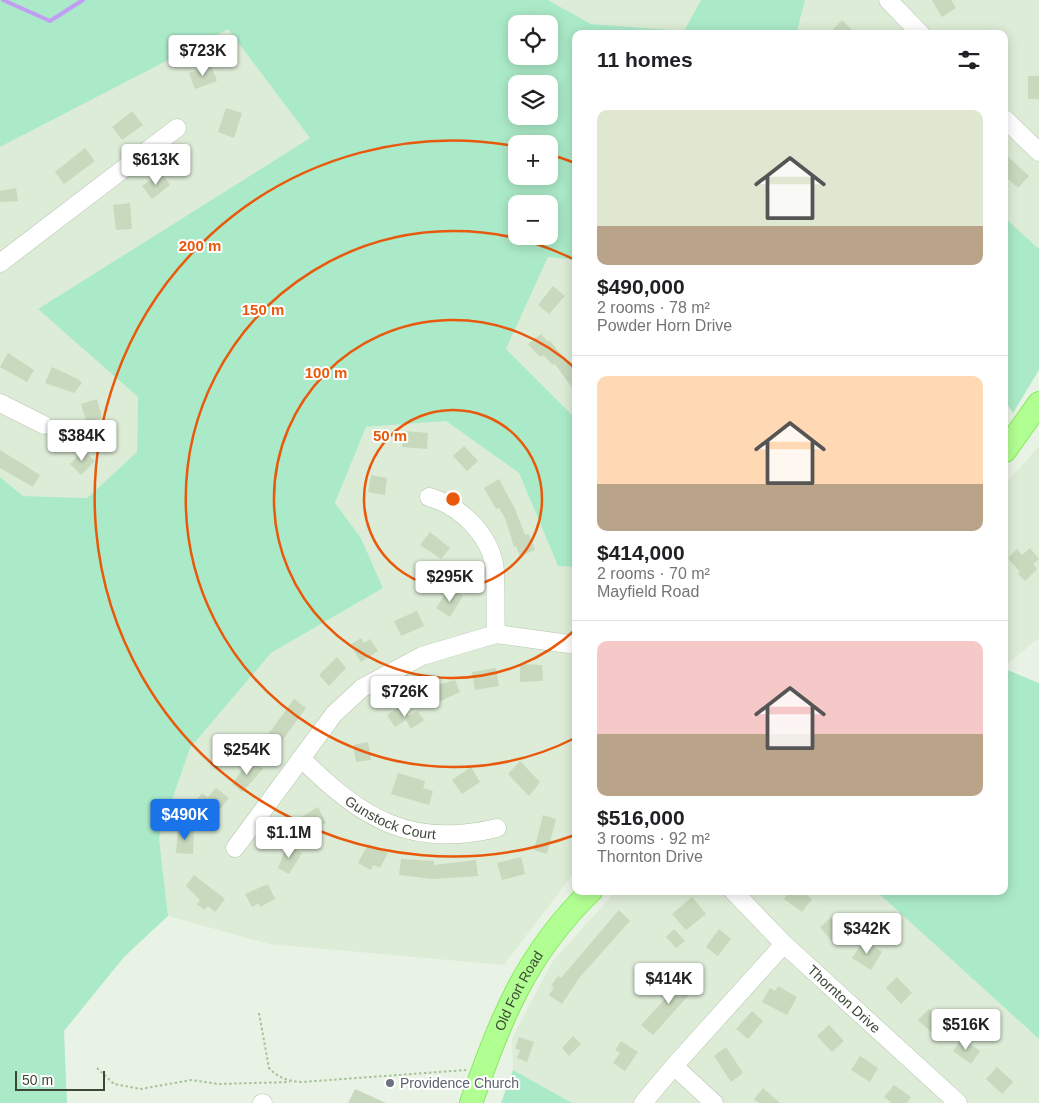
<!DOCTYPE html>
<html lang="en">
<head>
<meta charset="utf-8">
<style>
	:root { --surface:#fff; --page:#f6f6f6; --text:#202124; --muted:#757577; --line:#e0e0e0; --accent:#1a73e8 }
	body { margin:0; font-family:Helvetica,sans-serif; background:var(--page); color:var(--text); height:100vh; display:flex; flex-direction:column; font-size:19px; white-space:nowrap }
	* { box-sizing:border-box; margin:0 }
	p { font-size:16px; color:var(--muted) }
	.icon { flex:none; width:28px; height:28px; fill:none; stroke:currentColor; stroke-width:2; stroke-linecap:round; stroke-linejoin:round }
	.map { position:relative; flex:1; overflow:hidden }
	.side { position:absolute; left:572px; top:30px; width:436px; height:865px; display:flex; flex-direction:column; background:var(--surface); border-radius:10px; box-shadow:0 2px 12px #0003 }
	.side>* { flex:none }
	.fabs { position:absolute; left:508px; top:15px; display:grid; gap:10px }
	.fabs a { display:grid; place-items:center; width:50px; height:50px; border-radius:10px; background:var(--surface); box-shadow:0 2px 12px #0003; font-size:25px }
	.scale { position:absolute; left:15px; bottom:12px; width:90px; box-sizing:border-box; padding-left:5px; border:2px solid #3b4634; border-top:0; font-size:14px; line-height:18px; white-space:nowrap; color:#3b4634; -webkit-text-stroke:4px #fff; paint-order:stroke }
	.price { position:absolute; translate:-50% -42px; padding:0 11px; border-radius:5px; background:#fff; color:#222; font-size:16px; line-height:32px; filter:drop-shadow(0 1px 2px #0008) }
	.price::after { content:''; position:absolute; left:50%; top:30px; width:15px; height:11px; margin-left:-8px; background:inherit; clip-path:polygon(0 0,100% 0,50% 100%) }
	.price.selected { background:var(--accent); color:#fff }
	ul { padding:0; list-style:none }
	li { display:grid; align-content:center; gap:10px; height:265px; padding:0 25px }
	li+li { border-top:1px solid var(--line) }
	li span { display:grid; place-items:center; height:155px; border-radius:10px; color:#555 }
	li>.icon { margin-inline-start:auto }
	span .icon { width:90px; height:90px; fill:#fffc; stroke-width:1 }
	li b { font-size:21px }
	h2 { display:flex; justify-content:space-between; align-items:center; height:60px; padding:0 25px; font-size:21px }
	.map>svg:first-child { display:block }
	.residential { fill:#ddecd7 }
	.green { fill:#abeac8; fill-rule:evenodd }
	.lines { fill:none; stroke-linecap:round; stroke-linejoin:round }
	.stream { stroke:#c19df4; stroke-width:4 }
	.building { fill:#c8d9bd }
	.minor-casing { stroke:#b5c5ad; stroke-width:19 }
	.major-casing { stroke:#86ea5c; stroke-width:24 }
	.path { stroke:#a6c297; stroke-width:2; stroke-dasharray:2.5 2.5; stroke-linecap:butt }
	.minor { stroke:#fff; stroke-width:18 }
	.major { stroke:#b1ff92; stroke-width:22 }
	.ring { fill:none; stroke:#e8590c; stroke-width:2.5 }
	.worship-dot { fill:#6b7280; stroke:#fff; stroke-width:2 }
	.labels { text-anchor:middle; stroke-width:4; stroke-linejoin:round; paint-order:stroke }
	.street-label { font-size:14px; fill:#3b4634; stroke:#fff }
	.worship-label { font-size:14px; fill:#5b616d; stroke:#fff; text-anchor:start }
	.centre { fill:#e8590c; stroke:#fff; stroke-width:2.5 }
	.ring-label { font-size:15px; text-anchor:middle; font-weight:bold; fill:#e8590c; stroke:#fff; stroke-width:4; stroke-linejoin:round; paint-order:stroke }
</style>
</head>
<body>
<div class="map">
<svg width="1039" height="1103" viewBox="0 0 1039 1103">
	<rect width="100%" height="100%" fill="#e9f3e5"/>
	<g class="residential">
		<polygon points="548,0 701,0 684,31 591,24"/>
		<polygon points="805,0 1039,0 1039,249 1005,218 1005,34 800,34 797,31"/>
		<polygon points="228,28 310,138 38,309 138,396 137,452 87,498 23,496 0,477 0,147"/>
		<polygon points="548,256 576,260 576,419 506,349"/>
		<polygon points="446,421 519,473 558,565 576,567 576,870 504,965 269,944 168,916 159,838 190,748 271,653 383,588 361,538 335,503 366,427"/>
		<polygon points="1039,446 1039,638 1005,666 1005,484"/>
		<polygon points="616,891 876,891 1039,1039 1039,1103 572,1103 513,1070 512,1038 552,962"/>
	</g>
	<g class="green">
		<path d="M0,0h548l43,24 93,7 17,-31h104l-8,31 3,3h-224v226l-28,-3 -42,92 70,70v148l-18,-1 -39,-93 -73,-52 -80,6 -31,76 26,35 22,50 -112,65 -81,95 -31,90 9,78 -44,41 -60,74 3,72h-67v-626l23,19 64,2 50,-46 1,-55 -100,-88 272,-171 -82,-109 -228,118zM516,24h33v32h-33zM516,84h33v32h-33zM516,144h33v32h-33zM516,204h33v32h-33z"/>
		<polygon points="1005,218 1039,249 1039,370 1013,413 1005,401"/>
		<polygon points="1005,669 1039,683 1039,1039 876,891 1005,891"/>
		<polygon points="513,1070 572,1103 501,1103"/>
	</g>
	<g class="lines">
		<polyline class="stream" points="3,0 50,21 83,0"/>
	</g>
	<g class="building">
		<polygon points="932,0 951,0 956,8 942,17"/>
		<polygon points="842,20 856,34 829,34"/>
		<polygon points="211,65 217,81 195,89 189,73"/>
		<rect x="1028" y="76" width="11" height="23"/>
		<polygon points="226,108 242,113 234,138 218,132"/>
		<polygon points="132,111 143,125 122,140 112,127"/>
		<polygon points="85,148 95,161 64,184 55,172"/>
		<polygon points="1005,154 1029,176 1018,188 1005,176"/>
		<polygon points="161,172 170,185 152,199 142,186"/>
		<polygon points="16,188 18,201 0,202 0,191"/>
		<polygon points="130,203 132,229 116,230 113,205"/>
		<polygon points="553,286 565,296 549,314 538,305"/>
		<polygon points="541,334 548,342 549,340 571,366 576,362 576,393 555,364 553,365 543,355 540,357 528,344"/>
		<polygon points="8,353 34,370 27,382 0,367"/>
		<polygon points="52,367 78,379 82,383 74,393 45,383"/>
		<polygon points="97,399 102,418 87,423 81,404"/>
		<polygon points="404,431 428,433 427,449 402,447"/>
		<polygon points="464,446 478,461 467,471 453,456"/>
		<polygon points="0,450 40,475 33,487 0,468"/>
		<polygon points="83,450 95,461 81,475 70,464"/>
		<polygon points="371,475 387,478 385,495 368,492"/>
		<polygon points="499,479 515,509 525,535 529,534 535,550 520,556 516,546 514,547 505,518 499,508 496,509 484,488"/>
		<polygon points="430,532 450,548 441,559 420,545"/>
		<polygon points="1030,548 1039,559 1033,564 1037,569 1025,581 1018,574 1020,572 1008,558 1017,549 1022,555"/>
		<polygon points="452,590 463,596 450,617 436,608 445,594 448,596"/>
		<polygon points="417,611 424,626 401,636 394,621"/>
		<polygon points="361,638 364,643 370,639 378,651 361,662 350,645"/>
		<polygon points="337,657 346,668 329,686 319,675"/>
		<polygon points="520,664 542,665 543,681 520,682"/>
		<polygon points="496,668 499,686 475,690 472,672"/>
		<polygon points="455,680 460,692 432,705 425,689"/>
		<polygon points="294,699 306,708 273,753 261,744"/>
		<polygon points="402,705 409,716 417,711 424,720 411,729 406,720 395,727 387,715"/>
		<polygon points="368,742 371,760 356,762 353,745"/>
		<polygon points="250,759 263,769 242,792 232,784"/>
		<polygon points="520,761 540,782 529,796 508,774"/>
		<polygon points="471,767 480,782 462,794 452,780"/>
		<polygon points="398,773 425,781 423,788 433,791 429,805 391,794"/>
		<polygon points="216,788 229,798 220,809 213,815 210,815 194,803 202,793 208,797"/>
		<polygon points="318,807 326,823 299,835 293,822"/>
		<polygon points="543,815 556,819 547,854 534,850"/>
		<polygon points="178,828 194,830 193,854 176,853"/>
		<polygon points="368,844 388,853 380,868 373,865 371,870 358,863"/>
		<polygon points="287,845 302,853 289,874 278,868"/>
		<polygon points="521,857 525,874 502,880 497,863"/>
		<polygon points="401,859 434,861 434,865 476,860 478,876 433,879 399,875"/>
		<polygon points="194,875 225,899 215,912 208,906 204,910 197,904 200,900 186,886"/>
		<polygon points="268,884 275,899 260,907 259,903 252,907 245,894"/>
		<polygon points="790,891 801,891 812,899 802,912 784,899"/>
		<polygon points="692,897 706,914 686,930 672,914"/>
		<polygon points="619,910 630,921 579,978 562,1004 549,995 554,988 551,986 558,976 561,978"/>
		<polygon points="832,917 846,934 834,944 820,927"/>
		<polygon points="674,929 685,941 676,948 666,937"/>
		<polygon points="719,929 731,939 718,956 706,947"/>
		<polygon points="864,940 882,952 871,970 852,958"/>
		<polygon points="680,973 696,987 653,1035 641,1025 679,984 674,980"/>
		<polygon points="897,977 912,993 901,1004 886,988"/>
		<polygon points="778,986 797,997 787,1015 762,1002 770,988 775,991"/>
		<polygon points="929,1009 945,1023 934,1035 918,1020"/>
		<polygon points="752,1011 763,1021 748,1039 736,1029"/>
		<polygon points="829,1025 844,1041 832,1052 817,1036"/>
		<polygon points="573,1036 581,1044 569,1056 562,1048"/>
		<polygon points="519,1037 534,1042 527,1062 517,1058 520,1050 515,1049"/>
		<polygon points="962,1038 980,1051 971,1064 953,1051"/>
		<polygon points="621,1041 638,1052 625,1071 613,1063 620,1053 615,1050"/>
		<polygon points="726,1047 743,1073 731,1082 714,1056"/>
		<polygon points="860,1056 878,1068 870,1082 851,1070"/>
		<polygon points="997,1067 1013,1082 1002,1094 986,1079"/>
		<polygon points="894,1085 911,1097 907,1103 892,1103 884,1097"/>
		<polygon points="763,1088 780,1103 759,1103 754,1099"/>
		<polygon points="355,1089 386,1103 348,1103"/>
	</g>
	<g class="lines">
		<g class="minor-casing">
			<g id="minor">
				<polyline points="888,0 921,34"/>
				<polyline points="1005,119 1039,152"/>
				<polyline points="0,263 177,128"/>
				<polyline points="0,403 44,425"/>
				<path d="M429,497c32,9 63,39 66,74 1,21 0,42 1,63"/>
				<path id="s1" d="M301,758c60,60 109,91 196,70"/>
				<polyline points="235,848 334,714 362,688 422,656 496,634 576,645"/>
				<path id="s2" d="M733,891l51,53 174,159"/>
				<polyline points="674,1066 714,1103"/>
				<polyline points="262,1103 263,1103"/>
				<polyline points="643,1103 674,1066 784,944"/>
			</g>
		</g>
		<g class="major-casing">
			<g id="major">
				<polyline points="1005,451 1039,403"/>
				<path id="s3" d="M471,1103c30,-84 54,-148 120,-212"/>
			</g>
		</g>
		<g class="path">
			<path d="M259,1013l10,55c9,10 19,13 33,14l164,-12"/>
			<polyline points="97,1068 114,1084 141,1089 191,1080 219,1084 290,1082"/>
		</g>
		<use href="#minor" class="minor"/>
		<use href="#major" class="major"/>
	</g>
	<g class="ring">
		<circle cx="453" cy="499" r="89"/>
		<path d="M576 629A179 179 0 1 1 576 369"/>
		<path d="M575 738A268 268 0 1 1 575 260"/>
		<path d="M575 835A358 358 0 1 1 515 146M552 155A358 358 0 0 1 575 163"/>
	</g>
	<circle class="worship-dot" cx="390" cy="1083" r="5"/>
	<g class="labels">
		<g class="street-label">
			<text dy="5" stroke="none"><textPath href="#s1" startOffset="110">Gunstock Court</textPath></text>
			<text dy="5" stroke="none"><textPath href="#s3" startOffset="122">Old Fort Road</textPath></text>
			<text dy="5" stroke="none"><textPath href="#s2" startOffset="155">Thornton Drive</textPath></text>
		</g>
		<g class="worship-label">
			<text x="400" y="1088">Providence Church</text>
		</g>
	</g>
	<circle cx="453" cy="499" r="8" class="centre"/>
	<g class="ring-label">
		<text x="200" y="251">200 m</text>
		<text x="263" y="315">150 m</text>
		<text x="326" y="378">100 m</text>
		<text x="390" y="441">50 m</text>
	</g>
</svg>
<div class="fabs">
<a><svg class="icon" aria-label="locate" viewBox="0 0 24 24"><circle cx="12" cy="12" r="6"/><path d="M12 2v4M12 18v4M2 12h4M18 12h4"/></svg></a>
<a><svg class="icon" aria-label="layers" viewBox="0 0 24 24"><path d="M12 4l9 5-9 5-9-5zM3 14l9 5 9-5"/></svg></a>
<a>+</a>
<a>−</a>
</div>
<div class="scale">50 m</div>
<b class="price" style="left:203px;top:77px">$723K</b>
<b class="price" style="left:156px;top:186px">$613K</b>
<b class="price" style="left:82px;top:462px">$384K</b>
<b class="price" style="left:450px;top:603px">$295K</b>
<b class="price" style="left:405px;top:718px">$726K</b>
<b class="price" style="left:247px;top:776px">$254K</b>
<b class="price selected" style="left:185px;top:841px">$490K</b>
<b class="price" style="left:289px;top:859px">$1.1M</b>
<b class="price" style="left:867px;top:955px">$342K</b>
<b class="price" style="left:669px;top:1005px">$414K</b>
<b class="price" style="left:966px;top:1051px">$516K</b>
<section class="side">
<h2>11 homes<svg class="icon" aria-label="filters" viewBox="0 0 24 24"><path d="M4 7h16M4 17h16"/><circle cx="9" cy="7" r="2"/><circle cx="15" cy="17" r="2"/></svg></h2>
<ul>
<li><span style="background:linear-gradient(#dfe7d0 75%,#b9a48a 0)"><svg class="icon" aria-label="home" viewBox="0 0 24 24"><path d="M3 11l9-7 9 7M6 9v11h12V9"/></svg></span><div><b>$490,000</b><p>2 rooms · 78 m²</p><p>Powder Horn Drive</p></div></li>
<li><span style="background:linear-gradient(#ffd9b3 70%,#b9a48a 0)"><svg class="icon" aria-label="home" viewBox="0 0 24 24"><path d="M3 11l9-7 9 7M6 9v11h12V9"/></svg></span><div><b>$414,000</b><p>2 rooms · 70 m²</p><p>Mayfield Road</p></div></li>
<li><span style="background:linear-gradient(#f6c9c9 60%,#b9a48a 0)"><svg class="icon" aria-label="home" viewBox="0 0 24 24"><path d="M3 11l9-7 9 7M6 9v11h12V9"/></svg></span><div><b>$516,000</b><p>3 rooms · 92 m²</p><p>Thornton Drive</p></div></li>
</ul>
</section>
</div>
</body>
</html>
